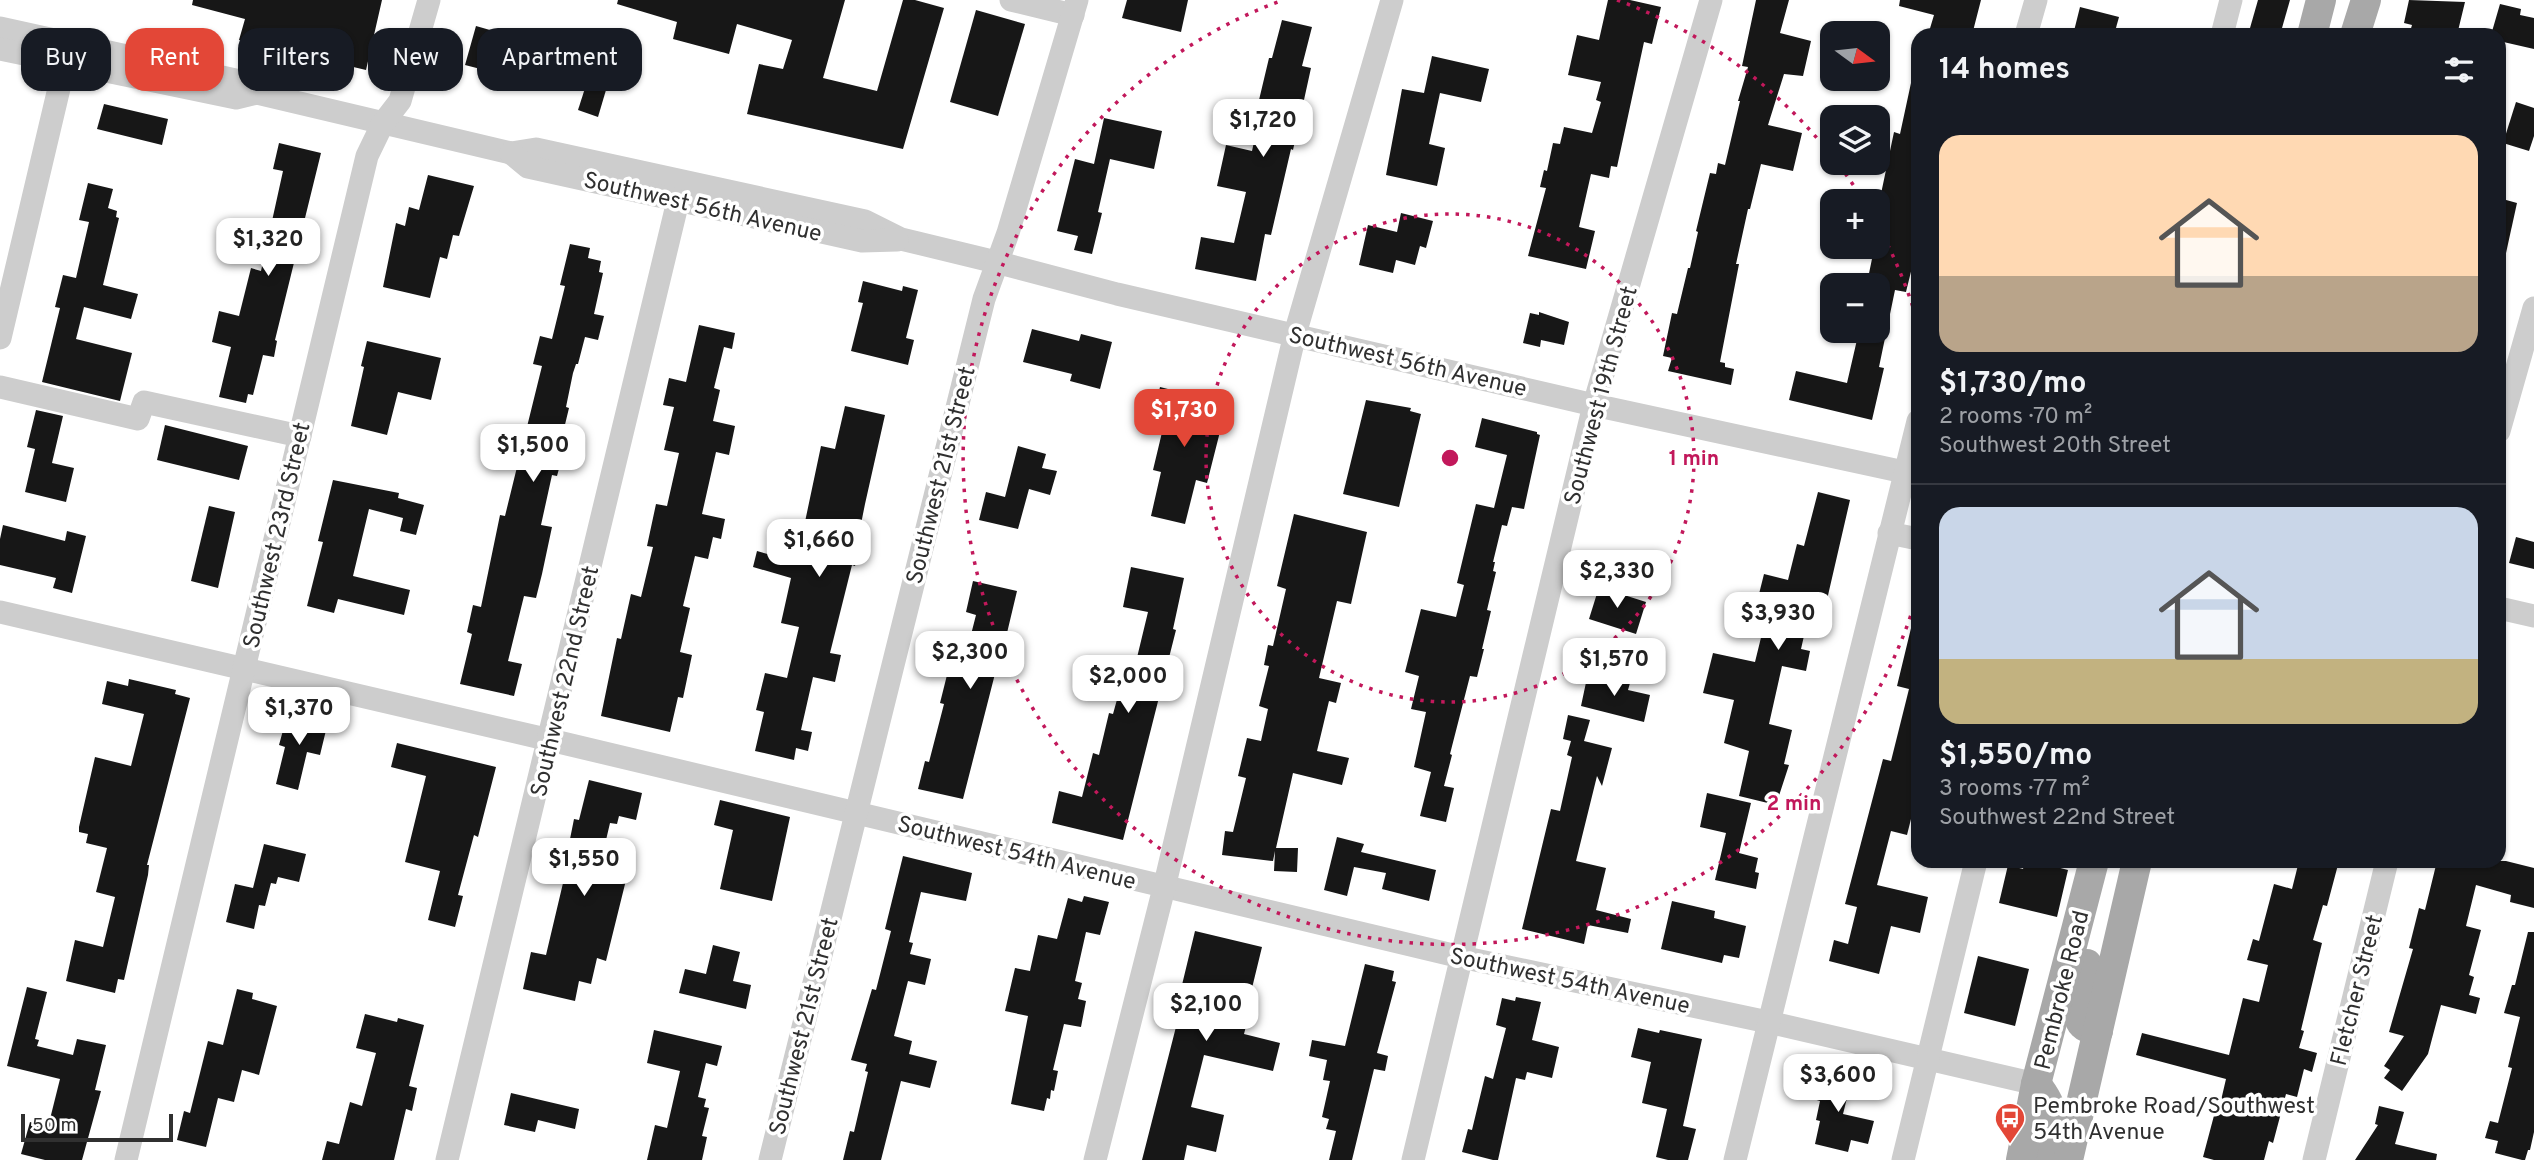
<!DOCTYPE html>
<html lang="en">
<head>
<meta charset="utf-8">
<style>
	:root { --surface:#171b24; --page:#20242c; --text:#f1f3f6; --muted:#9ea1a6; --line:#363941; --accent:#e34737 }
	body { margin:0; font-family:Overpass,sans-serif; background:var(--page); color:var(--text); height:100vh; display:flex; flex-direction:column; font-size:26px; white-space:nowrap }
	* { box-sizing:border-box; margin:0 }
	p { font-size:23px; color:var(--muted) }
	.icon { flex:none; width:38px; height:38px; fill:none; stroke:currentColor; stroke-width:2; stroke-linecap:round; stroke-linejoin:round }
	.map { position:relative; flex:1; overflow:hidden }
	.side { position:absolute; left:1911px; top:28px; width:595px; height:840px; display:flex; flex-direction:column; background:var(--surface); border-radius:21px; box-shadow:0 2px 5px #0004 }
	.side>* { flex:none }
	.hud { position:absolute; left:21px; top:28px; width:665px; height:63px; display:flex; gap:14px }
	.needle { width:46px; rotate:105deg }
	.buttons { position:absolute; left:1820px; top:21px; display:grid; gap:14px }
	.buttons a { display:grid; place-items:center; width:70px; height:70px; border-radius:14px; background:var(--surface); box-shadow:0 2px 5px #0004; font-size:35px }
	.scale { position:absolute; left:21px; bottom:18px; width:152px; box-sizing:border-box; padding-left:7px; border:4px solid #303030; border-top:0; font-size:19px; line-height:24px; white-space:nowrap; color:#303030; -webkit-text-stroke:5px #fff; paint-order:stroke }
	.price { position:absolute; translate:-50% -60px; padding:0 16px; border-radius:14px; background:#fff; color:#222; font-size:23px; line-height:46px; filter:drop-shadow(0 2px 4px #0008) }
	.price::after { content:''; position:absolute; left:50%; top:42px; width:21px; height:16px; margin-left:-10px; background:inherit; clip-path:polygon(0 0,100% 0,50% 100%) }
	.price.active { background:var(--accent); color:#fff }
	ul { padding:0; list-style:none }
	li { display:grid; align-content:center; gap:14px; height:371px; padding:0 28px }
	li+li { border-top:2px solid var(--line) }
	li span { display:grid; place-items:center; height:217px; border-radius:21px; color:#555 }
	li>.icon { margin-inline-start:auto }
	span .icon { width:126px; height:126px; fill:#fffc; stroke-width:1 }
	li b { font-size:30px }
	h2 { display:flex; justify-content:space-between; align-items:center; height:84px; padding:0 28px; font-size:30px }
	.pill { padding:0 24px; border-radius:21px; background:var(--surface); box-shadow:0 2px 5px #0004; font-size:24px; line-height:63px }
	.pill.active { background:var(--accent); color:#fff }
	.map>svg:first-child { display:block }
	.building { fill:#171717 }
	.lines { fill:none; stroke-linecap:round; stroke-linejoin:round }
	.minor { stroke:#cdcdcd; stroke-width:23 }
	.major { stroke:#a8a8a8; stroke-width:30 }
	.ring { fill:none; stroke:#c2185b; stroke-width:3.5; stroke-dasharray:3.5 7 }
	.labels { text-anchor:middle; stroke-width:7; stroke-linejoin:round; paint-order:stroke }
	.street-label { font-size:23px; fill:#303030; stroke:#fff }
	.poi-label { font-size:23px; fill:#303030; stroke:#fff; text-anchor:start }
	.centre { fill:#c2185b; stroke:#fff; stroke-width:3.5 }
	.ring-label { font-size:21px; text-anchor:middle; font-weight:bold; fill:#c2185b; stroke:#fff; stroke-width:7; stroke-linejoin:round; paint-order:stroke }
</style>
</head>
<body>
<div class="map">
<svg width="2534" height="1160" viewBox="0 0 2534 1160">
	<rect width="100%" height="100%" fill="#fff"/>
	<g class="building">
		<polygon points="193,0 382,0 366,70 239,40 245,19 192,5"/>
		<polygon points="618,0 845,0 823,78 877,91 903,0 915,0 944,8 903,149 747,114 759,64 783,69 792,40 737,24 729,54 673,39 677,22 617,4"/>
		<polygon points="1127,0 1188,0 1181,32 1122,18"/>
		<polygon points="1608,0 1630,0 1661,7 1652,44 1644,42 1617,167 1611,166 1609,178 1591,174 1579,227 1595,231 1586,269 1528,256 1546,188 1540,187 1544,170 1547,171 1553,143 1560,144 1564,127 1592,133 1601,102 1596,100 1601,82 1568,75 1577,35 1599,40"/>
		<polygon points="1756,0 1789,0 1780,33 1811,41 1803,76 1784,74 1768,125 1802,133 1793,171 1761,164 1750,209 1748,209 1736,264 1739,264 1720,362 1725,363 1725,367 1734,369 1731,385 1668,371 1672,358 1663,356 1672,313 1677,314 1688,268 1690,268 1698,232 1696,231 1710,173 1716,174 1718,163 1725,165 1740,101 1738,101 1748,67 1742,66"/>
		<polygon points="1900,0 1981,0 1972,35 1928,35 1934,15 1899,6"/>
		<polygon points="2258,0 2290,0 2280,35 2248,35"/>
		<polygon points="2409,0 2465,2 2457,35 2409,35 2412,25 2404,23"/>
		<polygon points="2500,4 2521,9 2520,15 2534,18 2534,49 2499,41 2499,35 2491,35"/>
		<polygon points="2080,7 2119,17 2114,35 2073,35"/>
		<polygon points="976,10 1025,24 998,116 950,102"/>
		<polygon points="1282,20 1312,27 1302,66 1311,68 1293,150 1291,149 1271,235 1265,234 1256,281 1195,269 1201,237 1234,243 1246,192 1217,186 1226,145 1252,151 1263,101 1259,100 1269,58 1272,58"/>
		<polygon points="476,26 511,36 500,74 465,65"/>
		<polygon points="1432,56 1489,69 1481,102 1440,93 1429,144 1445,148 1437,186 1386,175 1402,89 1424,93"/>
		<polygon points="595,57 614,63 598,117 578,110"/>
		<polygon points="1911,83 1918,83 1918,243 1906,292 1895,290 1879,367 1884,368 1872,420 1789,400 1796,371 1847,383 1859,331 1878,331 1878,285 1867,283 1873,254 1878,255 1878,208 1894,132 1900,134"/>
		<polygon points="2516,102 2534,108 2534,136 2529,151 2503,143"/>
		<polygon points="104,104 168,119 162,145 97,129"/>
		<polygon points="1104,118 1162,131 1154,169 1110,159 1098,212 1102,213 1092,254 1074,250 1078,236 1057,231 1075,159 1094,164"/>
		<polygon points="279,143 321,153 275,340 277,341 274,357 263,355 253,395 248,394 246,403 219,397 231,347 212,342 219,311 239,316 251,268 261,271 283,171 273,169"/>
		<polygon points="428,175 474,186 459,236 453,235 447,259 440,257 430,298 383,287 396,223 405,226 409,207 419,210"/>
		<polygon points="88,183 113,189 108,208 117,211 116,217 119,218 103,285 138,294 131,319 84,307 76,339 132,353 120,401 42,382 60,308 55,307 63,275 76,278 89,222 79,220"/>
		<polygon points="2499,198 2517,203 2506,253 2499,252"/>
		<polygon points="1401,213 1433,221 1426,248 1420,246 1415,265 1396,260 1393,273 1359,265 1368,225 1397,232"/>
		<polygon points="570,244 590,248 588,258 601,261 599,272 603,273 594,314 604,316 598,340 585,337 578,364 576,364 573,373 566,407 569,408 562,437 574,439 570,456 563,454 557,476 552,475 541,525 552,527 542,574 536,598 524,596 508,661 522,664 514,696 460,684 472,634 467,632 473,605 481,607 500,515 505,516 517,467 509,465 514,445 522,447 542,366 533,364 540,336 552,339 565,286 560,285"/>
		<polygon points="863,281 902,291 903,286 918,290 906,338 914,340 908,365 851,351 863,303 858,302"/>
		<polygon points="1539,312 1569,322 1564,345 1541,340 1540,347 1523,343 1530,313 1539,315"/>
		<polygon points="699,325 735,333 732,349 724,347 714,388 720,390 713,421 735,426 729,455 716,452 702,514 725,519 721,539 713,537 708,559 695,556 683,606 690,608 680,652 692,655 683,698 678,697 670,732 601,716 617,638 621,639 631,594 641,597 653,547 647,546 656,504 667,506 679,453 664,450 674,407 663,405 669,378 686,382"/>
		<polygon points="1032,329 1079,341 1081,334 1112,342 1100,389 1070,381 1072,374 1023,362"/>
		<polygon points="367,341 441,358 431,400 398,392 387,435 351,426 364,367 361,366"/>
		<polygon points="1160,387 1227,404 1207,483 1196,480 1185,524 1151,516 1161,472 1153,470 1164,424 1152,421"/>
		<polygon points="1366,400 1411,408 1410,411 1421,414 1399,507 1343,494"/>
		<polygon points="845,406 885,415 865,504 856,549 859,549 855,566 852,565 830,653 841,655 835,682 813,677 801,730 812,732 808,751 796,748 794,760 755,751 764,712 756,710 765,673 787,678 799,627 781,623 791,578 753,567 757,551 793,561 799,536 802,536 821,446 835,449"/>
		<polygon points="36,410 63,416 52,463 74,468 66,502 25,492 35,449 27,447"/>
		<polygon points="1482,418 1537,432 1537,434 1540,435 1524,509 1512,507 1507,526 1502,525 1493,562 1495,562 1493,571 1496,572 1487,610 1491,611 1482,649 1484,649 1477,677 1470,676 1450,754 1452,755 1444,786 1454,788 1446,822 1420,816 1431,772 1414,767 1426,712 1411,709 1419,676 1405,672 1421,609 1456,617 1464,585 1457,583 1476,504 1494,508 1507,455 1475,447"/>
		<polygon points="165,425 248,446 239,480 157,460"/>
		<polygon points="1018,446 1046,454 1042,468 1057,471 1050,495 1029,489 1018,529 979,520 986,492 1005,497"/>
		<polygon points="333,480 399,493 398,498 424,505 416,535 400,531 403,518 369,509 353,576 410,590 404,615 338,599 334,613 307,606 323,542 318,541"/>
		<polygon points="1818,492 1850,500 1823,617 1809,614 1801,649 1810,651 1806,671 1782,666 1769,724 1792,730 1784,764 1789,765 1776,805 1739,796 1749,751 1724,743 1734,700 1703,693 1713,653 1755,662 1769,605 1757,602 1764,574 1788,580 1797,544 1804,546"/>
		<polygon points="209,506 235,512 218,588 191,581"/>
		<polygon points="1294,514 1367,532 1351,604 1337,601 1319,678 1341,683 1336,703 1329,701 1317,751 1349,758 1342,785 1293,773 1276,848 1298,848 1297,872 1274,871 1275,851 1273,861 1222,855 1225,831 1233,832 1246,778 1238,776 1247,738 1261,741 1268,709 1259,706 1269,666 1264,665 1268,645 1273,646 1286,589 1277,586"/>
		<polygon points="3,525 65,541 67,531 86,536 72,593 53,588 56,578 0,565 0,539"/>
		<polygon points="2516,537 2534,542 2534,569 2509,563"/>
		<polygon points="1131,567 1184,578 1173,629 1176,630 1123,840 1052,823 1059,791 1082,797 1093,753 1099,755 1109,713 1113,714 1126,667 1134,670 1148,612 1123,607"/>
		<polygon points="973,581 1017,591 1007,633 1016,636 1009,669 997,666 963,799 918,789 925,761 929,762 944,704 940,703 949,667 962,670 976,615 966,612"/>
		<polygon points="1599,587 1646,602 1636,634 1589,619"/>
		<polygon points="1912,624 1918,625 1918,791 1907,835 1891,831 1877,885 1928,897 1920,933 1891,926 1879,974 1829,961 1834,940 1848,944 1857,907 1845,904 1883,759 1891,761 1909,689 1897,686"/>
		<polygon points="1588,673 1630,683 1628,690 1650,695 1644,722 1581,706"/>
		<polygon points="129,679 176,690 175,694 190,698 147,865 149,865 148,875 124,980 118,979 115,993 66,981 75,940 103,947 115,897 96,892 107,848 86,843 88,834 79,832 79,827 95,757 131,766 144,714 102,704 107,681 128,686"/>
		<polygon points="288,712 328,722 320,755 307,752 298,790 276,784 285,747 279,745"/>
		<polygon points="1568,715 1590,720 1584,741 1612,748 1602,786 1597,776 1576,861 1606,868 1596,910 1631,919 1628,933 1588,925 1584,944 1522,929 1551,809 1560,811 1572,757 1567,755 1571,741 1563,739"/>
		<polygon points="397,743 496,767 478,837 474,835 458,895 463,896 455,927 428,920 440,871 405,862 426,776 391,767"/>
		<polygon points="589,780 642,793 636,820 619,816 617,824 610,823 599,870 627,876 606,961 597,958 591,984 579,981 575,1001 523,989 531,952 546,955 572,845 569,844 574,819 579,820"/>
		<polygon points="1707,793 1751,803 1739,853 1758,858 1755,872 1759,873 1756,889 1715,880 1726,833 1700,827"/>
		<polygon points="720,800 790,817 772,901 720,889 733,830 714,825"/>
		<polygon points="1337,837 1364,844 1361,852 1436,870 1429,901 1382,889 1386,873 1354,867 1347,896 1324,890"/>
		<polygon points="264,844 306,854 299,882 278,877 276,884 271,883 265,906 259,905 254,929 226,922 235,884 253,888"/>
		<polygon points="903,856 972,873 966,901 921,892 909,942 913,943 910,954 931,959 925,985 908,981 894,1036 912,1041 909,1054 937,1061 930,1088 901,1081 881,1160 843,1160 850,1131 854,1132 868,1072 865,1071 867,1064 851,1060 872,989 876,990 891,931 885,929"/>
		<polygon points="2025,861 2050,861 2049,865 2068,870 2057,917 1999,903 2008,865 2023,869"/>
		<polygon points="2299,861 2339,861 2327,906 2323,905 2313,940 2322,943 2301,1030 2304,1031 2299,1048 2317,1053 2312,1072 2304,1069 2297,1097 2286,1094 2273,1143 2269,1141 2264,1160 2214,1160 2203,1157 2216,1108 2219,1109 2226,1079 2136,1055 2142,1033 2229,1055 2243,998 2259,1002 2268,965 2247,960 2253,939 2259,941 2274,884 2292,889"/>
		<polygon points="2437,861 2506,861 2534,868 2534,908 2510,902 2511,895 2476,885 2466,926 2481,930 2469,975 2474,977 2469,995 2480,998 2476,1014 2441,1005 2428,1054 2402,1091 2384,1078 2390,1070 2384,1066 2404,1036 2389,1032 2413,949 2409,948 2419,908 2425,910"/>
		<polygon points="1084,896 1109,902 1100,935 1086,932 1075,981 1082,983 1078,999 1086,1001 1081,1027 1064,1024 1053,1070 1058,1071 1054,1091 1051,1090 1050,1099 1047,1098 1044,1111 1011,1104 1028,1016 1005,1011 1015,968 1030,971 1038,935 1057,939 1068,898 1082,902"/>
		<polygon points="1672,901 1715,911 1714,918 1746,926 1739,958 1724,955 1722,963 1661,949"/>
		<polygon points="1195,931 1262,947 1244,1021 1247,1022 1244,1034 1280,1043 1273,1071 1204,1055 1191,1107 1224,1115 1216,1152 1187,1145 1184,1160 1142,1160 1178,1019 1174,1018"/>
		<polygon points="2528,932 2534,932 2534,1132 2530,1150 2528,1150 2525,1160 2522,1160 2495,1153 2498,1141 2485,1138 2490,1121 2498,1123 2512,1068 2508,1067 2520,1017 2504,1013 2512,985 2515,985"/>
		<polygon points="713,945 740,952 733,981 751,985 746,1009 679,993 685,969 706,974"/>
		<polygon points="1978,956 2029,969 2015,1026 1964,1013"/>
		<polygon points="1365,964 1394,971 1392,981 1396,982 1377,1053 1388,1056 1385,1071 1374,1069 1352,1160 1329,1160 1336,1131 1326,1129 1329,1119 1322,1117 1330,1081 1323,1080 1327,1060 1309,1056 1312,1040 1345,1046"/>
		<polygon points="27,987 47,992 35,1039 39,1040 37,1046 73,1055 77,1039 106,1045 95,1090 101,1091 82,1160 45,1160 21,1154 30,1122 48,1127 60,1079 7,1066"/>
		<polygon points="237,989 253,993 252,999 277,1006 259,1075 242,1070 234,1102 218,1098 206,1147 177,1140 184,1111 190,1113 208,1041 223,1045"/>
		<polygon points="1516,997 1541,1002 1532,1040 1559,1047 1552,1078 1527,1072 1525,1080 1516,1078 1498,1160 1493,1160 1462,1152 1468,1129 1472,1130 1485,1076 1493,1079 1506,1028 1496,1025 1502,998 1515,1001"/>
		<polygon points="365,1014 397,1022 398,1018 424,1025 409,1086 417,1088 412,1111 406,1109 394,1160 322,1160 327,1141 339,1144 350,1102 362,1106 376,1053 356,1048"/>
		<polygon points="1638,1028 1659,1033 1660,1030 1702,1039 1683,1126 1696,1129 1688,1160 1668,1160 1656,1157 1667,1109 1642,1103 1651,1062 1631,1057"/>
		<polygon points="654,1030 722,1046 717,1066 706,1063 698,1097 706,1099 704,1107 709,1108 702,1136 707,1137 702,1160 647,1160 655,1125 667,1128 680,1071 647,1063"/>
		<polygon points="1821,1071 1852,1078 1843,1114 1874,1121 1868,1144 1851,1140 1848,1152 1815,1144 1820,1121 1816,1120 1820,1101 1810,1098 1814,1082 1818,1082"/>
		<polygon points="511,1093 579,1109 575,1129 538,1120 535,1132 504,1125"/>
		<polygon points="2379,1106 2404,1112 2395,1144 2437,1154 2436,1160 2355,1160 2378,1125 2375,1124"/>
	</g>
	<g class="lines">
		<g class="minor">
			<polyline points="1011,0 1073,15"/>
			<polyline points="0,28 240,81 257,93 511,153 536,149 865,221 901,239 996,262 1117,294 1594,405 1918,475"/>
			<polyline points="2026,35 2036,0"/>
			<polyline points="2222,35 2231,0"/>
			<polyline points="0,49 236,98 257,93"/>
			<polyline points="511,153 528,167 862,241 897,240"/>
			<polyline points="0,338 65,63"/>
			<polyline points="0,387 138,419 144,402 300,436"/>
			<polyline points="2499,431 2534,308"/>
			<polyline points="1889,533 1918,539"/>
			<polyline points="2499,608 2534,616"/>
			<polyline points="0,612 550,740 1461,957 1768,1022 2036,1084"/>
			<polyline points="126,1160 367,156 383,123 400,101 429,0"/>
			<polyline points="447,1160 678,201"/>
			<polyline points="770,1160 984,299 1008,233 1077,0"/>
			<polyline points="1095,1160 1164,888 1295,334 1392,0"/>
			<polyline points="1413,1160 1594,405 1711,0"/>
			<polyline points="1735,1160 1918,421"/>
			<polyline points="1903,1160 1976,861"/>
			<polyline points="2314,1160 2387,861"/>
		</g>
		<g class="major">
			<polyline points="2312,35 2321,0"/>
			<polyline points="2355,35 2366,0"/>
			<path d="M2087,964c-3,14 -16,50 -4,61 3,3 10,5 15,6"/>
			<path d="M2036,1084c23,28 18,42 10,76"/>
			<polyline points="2021,1160 2036,1084 2094,861"/>
			<polyline points="2068,1160 2137,861"/>
		</g>
	</g>
	<g class="ring">
		<circle cx="1450" cy="458" r="244"/>
		<path d="M1917 596A487 487 0 1 1 1283 0M1617 0A487 487 0 0 1 1831 155M1839 165A487 487 0 0 1 1863 200M1878 226A487 487 0 0 1 1917 320"/>
	</g>
	<defs>
		<g id="bus-pin" transform="scale(1.575)"><path d="M0 17L-7.5 6A9.5 9.5 0 1 1 7.5 6Z" fill="#e34737" stroke="#fff"/><path d="M-5-6H5V4H4V6H2V4H-2V6H-4V4H-5ZM-3.5-4V0h7V-4ZM-3.5 1.2v1.5H-2V1.2ZM2 1.2v1.5H3.5V1.2Z" fill="#fff"/></g>
	</defs>
	<g fill-rule="evenodd">
		<use href="#bus-pin" x="2010" y="1118"/>
	</g>
	<g class="labels">
		<g class="street-label">
			<text transform="translate(703 206) rotate(13)" y="8">Southwest 56th Avenue</text>
			<text transform="translate(1408 361) rotate(13)" y="8">Southwest 56th Avenue</text>
			<text transform="translate(1600 395) rotate(-75)" y="8">Southwest 19th Street</text>
			<text transform="translate(940 475) rotate(-76)" y="8">Southwest 21st Street</text>
			<text transform="translate(276 535) rotate(-77)" y="8">Southwest 23rd Street</text>
			<text transform="translate(564 681) rotate(-77)" y="8">Southwest 22nd Street</text>
			<text transform="translate(1017 852) rotate(14)" y="8">Southwest 54th Avenue</text>
			<text transform="translate(1570 980) rotate(12)" y="8">Southwest 54th Avenue</text>
			<text transform="translate(2061 990) rotate(-76)" y="8">Pembroke Road</text>
			<text transform="translate(2356 990) rotate(-76)" y="8">Fletcher Street</text>
			<text transform="translate(803 1026) rotate(-76)" y="8">Southwest 21st Street</text>
		</g>
		<g class="poi-label">
			<text x="2033" y="1113">Pembroke Road/Southwest<tspan x="2033" dy="26">54th Avenue</tspan></text>
		</g>
	</g>
	<circle cx="1450" cy="458" r="10" class="centre"/>
	<g class="ring-label">
		<text x="1694" y="465">1 min</text>
		<text x="1794" y="810">2 min</text>
	</g>
</svg>
<div class="buttons">
<a><svg class="needle" viewBox="-14 -14 28 28"><path d="M0-13l5 13h-10z" fill="#e53935"/><path d="M0 13l5-13h-10z" fill="#9ea1a6"/></svg></a>
<a><svg class="icon" aria-label="layers" viewBox="0 0 24 24"><path d="M12 4l9 5-9 5-9-5zM3 14l9 5 9-5"/></svg></a>
<a>+</a>
<a>−</a>
</div>
<div class="scale">50 m</div>
<b class="price" style="left:1263px;top:159px">$1,720</b>
<b class="price" style="left:268px;top:278px">$1,320</b>
<b class="price active" style="left:1184px;top:449px">$1,730</b>
<b class="price" style="left:533px;top:484px">$1,500</b>
<b class="price" style="left:819px;top:579px">$1,660</b>
<b class="price" style="left:1617px;top:610px">$2,330</b>
<b class="price" style="left:1778px;top:652px">$3,930</b>
<b class="price" style="left:970px;top:691px">$2,300</b>
<b class="price" style="left:1614px;top:698px">$1,570</b>
<b class="price" style="left:1128px;top:715px">$2,000</b>
<b class="price" style="left:299px;top:747px">$1,370</b>
<b class="price" style="left:584px;top:898px">$1,550</b>
<b class="price" style="left:1206px;top:1043px">$2,100</b>
<b class="price" style="left:1838px;top:1114px">$3,600</b>
<div class="hud">
<a class="pill">Buy</a>
<a class="pill active">Rent</a>
<a class="pill">Filters</a>
<a class="pill">New</a>
<a class="pill">Apartment</a>
</div>
<section class="side">
<h2>14 homes<svg class="icon" aria-label="filters" viewBox="0 0 24 24"><path d="M4 7h16M4 17h16"/><circle cx="9" cy="7" r="2"/><circle cx="15" cy="17" r="2"/></svg></h2>
<ul>
<li><span style="background:linear-gradient(#ffd9b3 65%,#b9a48a 0)"><svg class="icon" aria-label="home" viewBox="0 0 24 24"><path d="M3 11l9-7 9 7M6 9v11h12V9"/></svg></span><div><b>$1,730/mo</b><p>2 rooms · 70 m²</p><p>Southwest 20th Street</p></div></li>
<li><span style="background:linear-gradient(#c9d6e8 70%,#c2b280 0)"><svg class="icon" aria-label="home" viewBox="0 0 24 24"><path d="M3 11l9-7 9 7M6 9v11h12V9"/></svg></span><div><b>$1,550/mo</b><p>3 rooms · 77 m²</p><p>Southwest 22nd Street</p></div></li>
</ul>
</section>
</div>
</body>
</html>
